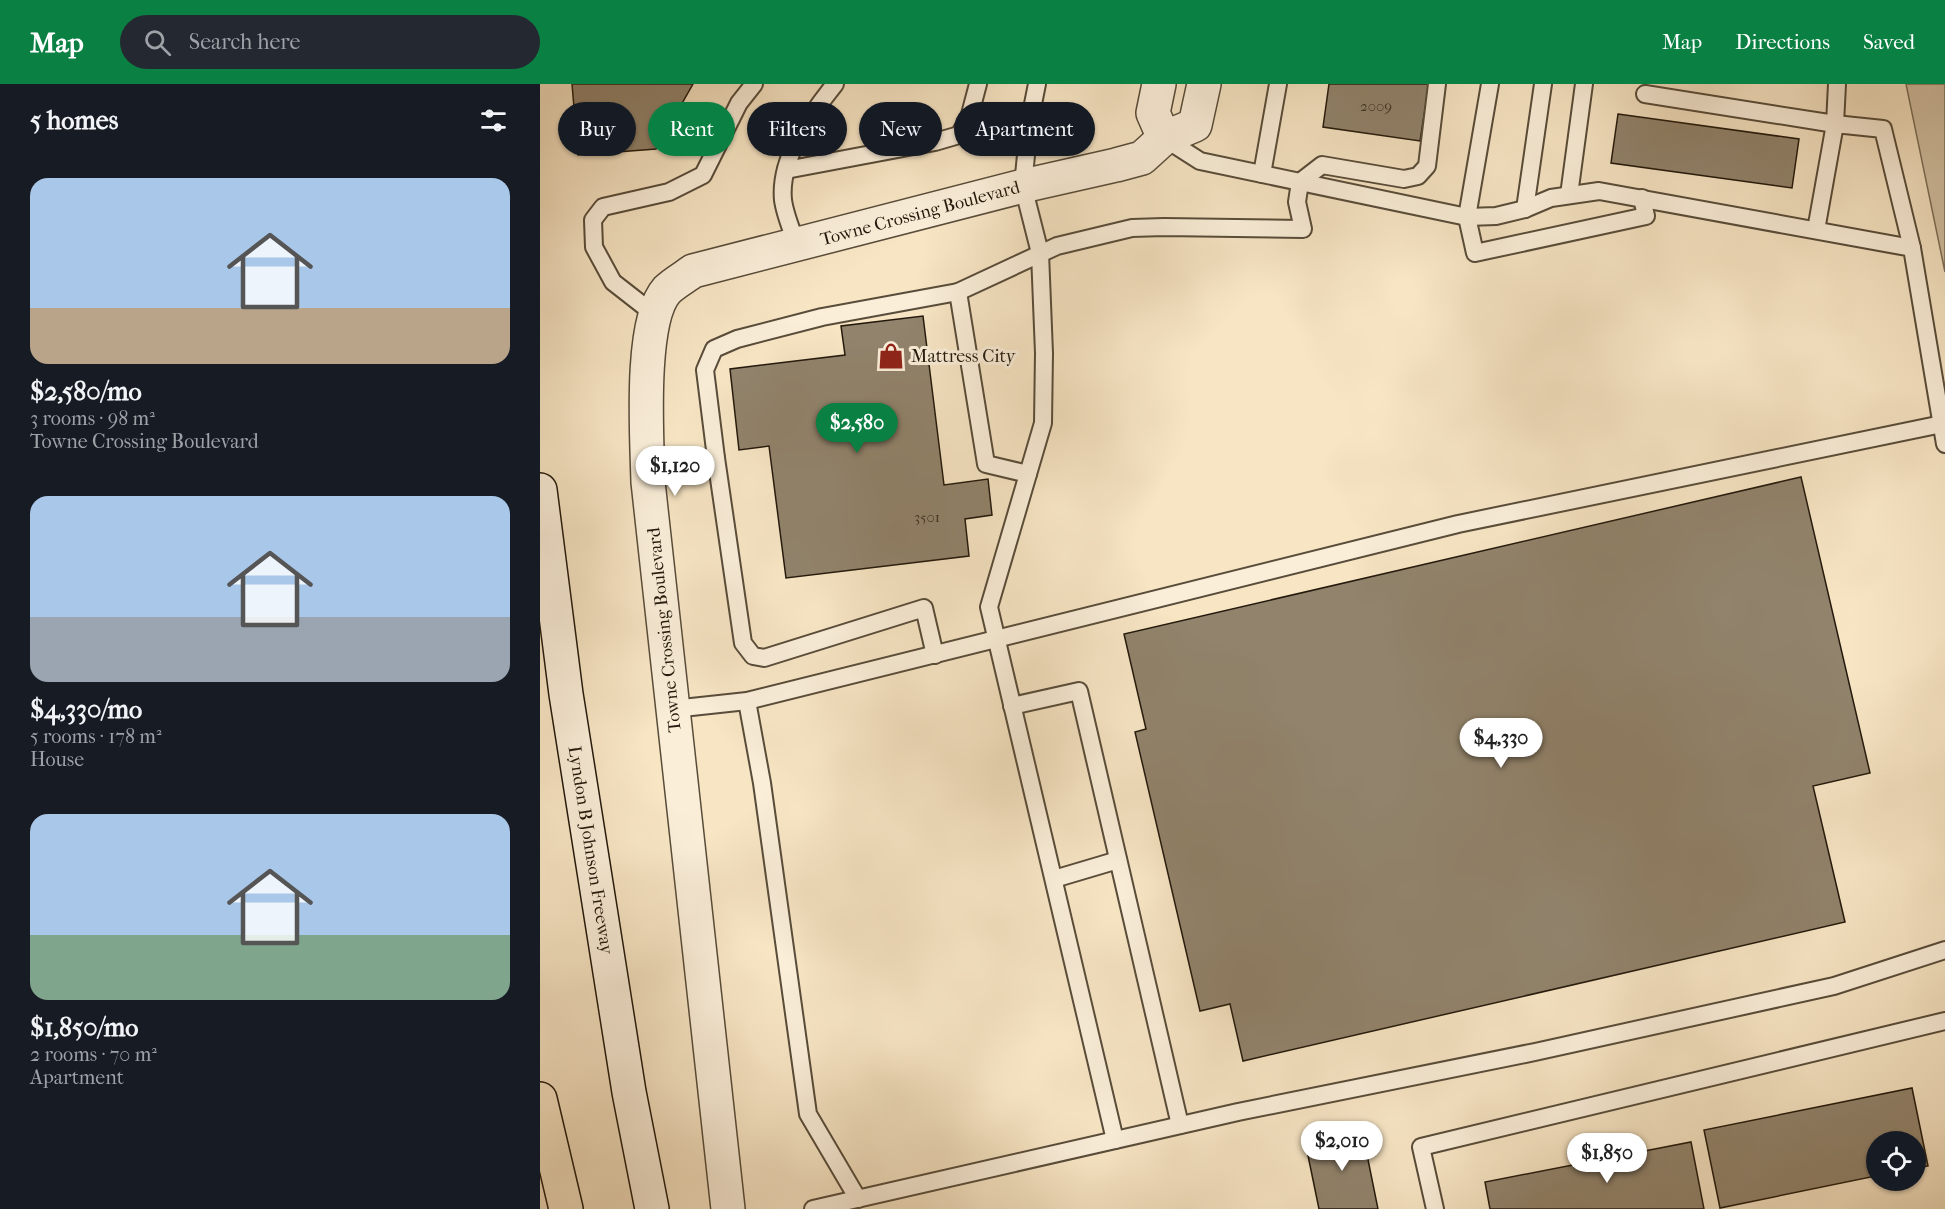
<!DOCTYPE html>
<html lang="en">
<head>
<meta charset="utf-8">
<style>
	:root { --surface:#171b24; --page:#242831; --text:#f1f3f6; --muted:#9ea1a6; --accent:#0b8043 }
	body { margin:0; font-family:"IM FELL French Canon",serif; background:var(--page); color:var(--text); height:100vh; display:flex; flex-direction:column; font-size:22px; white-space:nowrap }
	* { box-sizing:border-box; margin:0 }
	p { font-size:20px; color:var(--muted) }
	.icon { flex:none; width:33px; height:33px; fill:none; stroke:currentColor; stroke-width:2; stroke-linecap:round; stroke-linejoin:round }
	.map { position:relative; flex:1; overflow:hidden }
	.drawer { display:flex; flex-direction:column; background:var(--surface); width:540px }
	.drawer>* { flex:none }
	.top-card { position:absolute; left:18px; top:18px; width:570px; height:54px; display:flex; gap:12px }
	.buttons { position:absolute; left:1326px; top:1047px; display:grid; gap:12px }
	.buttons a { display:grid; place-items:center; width:60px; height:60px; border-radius:50%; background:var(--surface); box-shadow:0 2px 4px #0004; font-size:30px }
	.price { position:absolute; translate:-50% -51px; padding:0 14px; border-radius:21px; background:#fff; color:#222; font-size:20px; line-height:39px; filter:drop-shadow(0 2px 3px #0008) }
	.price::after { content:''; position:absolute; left:50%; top:36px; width:18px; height:14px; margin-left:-9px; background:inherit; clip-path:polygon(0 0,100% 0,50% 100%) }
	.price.current { background:var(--accent); color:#fff }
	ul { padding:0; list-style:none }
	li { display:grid; align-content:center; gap:12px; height:318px; padding:0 30px }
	li span { display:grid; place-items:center; height:186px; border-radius:18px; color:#555 }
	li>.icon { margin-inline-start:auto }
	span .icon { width:108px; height:108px; fill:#fffc; stroke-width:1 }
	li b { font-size:26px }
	h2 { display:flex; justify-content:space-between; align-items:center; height:72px; padding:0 30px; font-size:26px }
	.chip { padding:0 21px; border-radius:27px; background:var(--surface); box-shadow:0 2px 4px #0004; font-size:21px; line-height:54px }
	.chip.current { background:var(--accent); color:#fff }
	header { display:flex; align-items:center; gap:36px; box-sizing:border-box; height:84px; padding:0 30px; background:var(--accent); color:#fff }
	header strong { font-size:28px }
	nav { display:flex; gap:33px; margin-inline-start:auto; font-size:21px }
	.search { width:420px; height:54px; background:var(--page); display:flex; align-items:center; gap:15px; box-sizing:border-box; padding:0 21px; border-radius:33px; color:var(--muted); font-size:22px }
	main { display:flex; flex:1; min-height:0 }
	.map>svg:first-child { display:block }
	.green { fill:#d3c2a5; stroke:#7b6e58; stroke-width:1.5 }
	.building { fill:#91836c; stroke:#23190c; stroke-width:1.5 }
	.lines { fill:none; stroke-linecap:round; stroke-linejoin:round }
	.service-casing { stroke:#584c3a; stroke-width:20 }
	.tertiary-casing { stroke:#584c3a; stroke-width:36 }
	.secondary-casing { stroke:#23190c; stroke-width:36 }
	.motorway-casing { stroke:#23190c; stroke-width:36 }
	.service { stroke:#faeed9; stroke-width:16 }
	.tertiary { stroke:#faeed9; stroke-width:33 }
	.secondary { stroke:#faeed9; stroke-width:33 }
	.motorway { stroke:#f7e5c4; stroke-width:33 }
	.labels { text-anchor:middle; stroke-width:6; stroke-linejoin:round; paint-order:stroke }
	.number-label { font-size:15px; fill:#3e3424 }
	.street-label { font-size:18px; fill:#23190c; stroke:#faeed9 }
	.poi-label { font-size:18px; fill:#23190c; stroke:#faeed9; text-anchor:start }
</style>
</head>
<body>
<header>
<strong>Map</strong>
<div class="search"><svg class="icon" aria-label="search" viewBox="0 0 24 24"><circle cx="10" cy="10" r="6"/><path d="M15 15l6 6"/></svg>Search here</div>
<nav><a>Map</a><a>Directions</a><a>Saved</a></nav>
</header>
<main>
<section class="drawer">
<h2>5 homes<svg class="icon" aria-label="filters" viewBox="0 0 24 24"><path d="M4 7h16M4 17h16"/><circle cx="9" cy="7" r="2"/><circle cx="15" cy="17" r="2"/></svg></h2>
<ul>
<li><span style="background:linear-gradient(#a9c7e8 70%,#b9a48a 0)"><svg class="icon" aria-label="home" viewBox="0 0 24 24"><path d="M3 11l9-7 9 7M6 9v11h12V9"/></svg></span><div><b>$2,580/mo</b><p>3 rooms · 98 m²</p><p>Towne Crossing Boulevard</p></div></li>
<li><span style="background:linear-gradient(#a9c7e8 65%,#9aa5b1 0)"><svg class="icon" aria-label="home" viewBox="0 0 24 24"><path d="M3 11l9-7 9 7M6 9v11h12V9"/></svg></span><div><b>$4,330/mo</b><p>5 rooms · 178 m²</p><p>House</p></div></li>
<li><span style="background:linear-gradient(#a9c7e8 65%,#7fa58c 0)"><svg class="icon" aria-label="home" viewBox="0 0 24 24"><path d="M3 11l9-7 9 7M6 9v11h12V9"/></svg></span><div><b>$1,850/mo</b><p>2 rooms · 70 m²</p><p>Apartment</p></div></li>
</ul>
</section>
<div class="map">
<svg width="1405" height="1125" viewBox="0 0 1405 1125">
	<rect width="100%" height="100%" fill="#f7e5c4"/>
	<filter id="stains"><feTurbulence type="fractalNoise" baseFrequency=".00333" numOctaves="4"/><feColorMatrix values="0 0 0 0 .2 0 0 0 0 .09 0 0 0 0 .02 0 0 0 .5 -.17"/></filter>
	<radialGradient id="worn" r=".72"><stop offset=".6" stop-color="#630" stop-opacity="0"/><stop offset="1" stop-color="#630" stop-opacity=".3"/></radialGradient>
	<polygon class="green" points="1366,0 1405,0 1405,188"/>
	<g class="building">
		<polygon points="32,0 153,0 116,65 38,71"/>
		<polygon points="789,0 889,0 880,57 783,43"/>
		<polygon points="1078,30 1259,55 1252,104 1071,79"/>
		<polygon points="383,232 404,401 448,395 452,431 425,435 429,472 246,494 229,362 199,366 190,285 305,271 301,242"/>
		<polygon points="1261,393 1330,689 1273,702 1305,838 703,977 690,920 660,927 595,648 606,645 584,550"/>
		<polygon points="1372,1004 1388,1082 1376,1084 1376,1058 1336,1058 1336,1092 1180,1124 1164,1046"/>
		<polygon points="822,1046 838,1125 779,1125 765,1057"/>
		<polygon points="1151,1058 1164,1125 950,1125 945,1098"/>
	</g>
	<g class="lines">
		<g class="service-casing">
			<g id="service">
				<polyline points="497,0 489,40 483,102 500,169 504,269 503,339 449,523 575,1056"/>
				<polyline points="950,0 927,133 935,169 1106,132 1102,114"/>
				<polyline points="1105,10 1295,40 1297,0"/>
				<polyline points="624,54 660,77 927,133 956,132 985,125 1011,114 1059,107 1372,164 1405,360"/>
				<polyline points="246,86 395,58 419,51 429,34 438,0"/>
				<polyline points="722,90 738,0"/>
				<polyline points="1029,111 1044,0"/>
				<polyline points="985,125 1003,0"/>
				<polyline points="1276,146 1295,40 1343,45 1372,164"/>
				<path d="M257,161c-5,-14 -12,-30 -14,-45 -4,-41 27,-85 52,-116"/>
				<polyline points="114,230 73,198 54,163 53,136 63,123 129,108 163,91 199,19 214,0"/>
				<polyline points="176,374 165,286 174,265 197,255 282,233 418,208"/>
				<polyline points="107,381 176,374 203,559 213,572 224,574 384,524 395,571"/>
				<polyline points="488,390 446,380 418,208 517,162 592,144 624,143 763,145 757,118 760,98 782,81 864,95 878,92 887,82 897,0"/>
				<polyline points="207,617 222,699 268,1030 318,1115"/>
				<polyline points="472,622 539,607 640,1041"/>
				<polyline points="133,625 207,617 918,440 1402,340"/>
				<polyline points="514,795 578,776"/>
				<polyline points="273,1125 698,1028 995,968 1294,902 1405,866"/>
				<polyline points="895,1125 881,1063 1405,937"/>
			</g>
		</g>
		<g class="tertiary-casing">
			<g id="tertiary">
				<polyline points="619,0 613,29 624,54"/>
				<path d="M188,1125l-80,-727c-1,-43 -9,-161 19,-192 7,-7 18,-13 26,-19l330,-85 93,-21 26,-7 22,-20 31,-13 9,-41"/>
			</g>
		</g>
		<g class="secondary-casing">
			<polyline id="secondary" points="0,406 26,610 89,1008 112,1125"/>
		</g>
		<g class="motorway-casing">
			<polyline id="motorway" points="0,1015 26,1125"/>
		</g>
		<use href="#service" class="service"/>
		<use href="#tertiary" class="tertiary"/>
		<use href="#secondary" class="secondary"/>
		<use href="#motorway" class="motorway"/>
	</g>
	<defs>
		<g id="shop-bare" transform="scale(2.07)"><path d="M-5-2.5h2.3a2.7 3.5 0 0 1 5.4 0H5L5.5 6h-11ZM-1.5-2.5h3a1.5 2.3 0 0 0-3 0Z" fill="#8f2418" stroke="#faeed9" stroke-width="2.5" paint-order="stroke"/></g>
	</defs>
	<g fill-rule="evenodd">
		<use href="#shop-bare" x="351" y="272"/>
	</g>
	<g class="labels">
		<g class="number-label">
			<text x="836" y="27">2009</text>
			<text x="387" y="438">3501</text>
		</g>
		<g class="street-label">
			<text transform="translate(380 129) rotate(-15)" y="6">Towne Crossing Boulevard</text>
			<text transform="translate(124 546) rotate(-96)" y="6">Towne Crossing Boulevard</text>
			<text transform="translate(51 766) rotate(81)" y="6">Lyndon B Johnson Freeway</text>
		</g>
		<g class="poi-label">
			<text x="371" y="278">Mattress City</text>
		</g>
	</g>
	<rect width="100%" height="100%" filter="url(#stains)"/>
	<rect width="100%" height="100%" fill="url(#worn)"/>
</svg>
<div class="buttons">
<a><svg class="icon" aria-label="locate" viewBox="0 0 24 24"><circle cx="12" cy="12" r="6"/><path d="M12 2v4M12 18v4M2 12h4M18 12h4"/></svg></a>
</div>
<b class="price current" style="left:317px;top:370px">$2,580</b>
<b class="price" style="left:135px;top:413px">$1,120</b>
<b class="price" style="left:961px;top:685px">$4,330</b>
<b class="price" style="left:802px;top:1088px">$2,010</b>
<b class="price" style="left:1067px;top:1100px">$1,850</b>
<div class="top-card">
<a class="chip">Buy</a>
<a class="chip current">Rent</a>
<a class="chip">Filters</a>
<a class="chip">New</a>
<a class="chip">Apartment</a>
</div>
</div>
</main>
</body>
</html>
